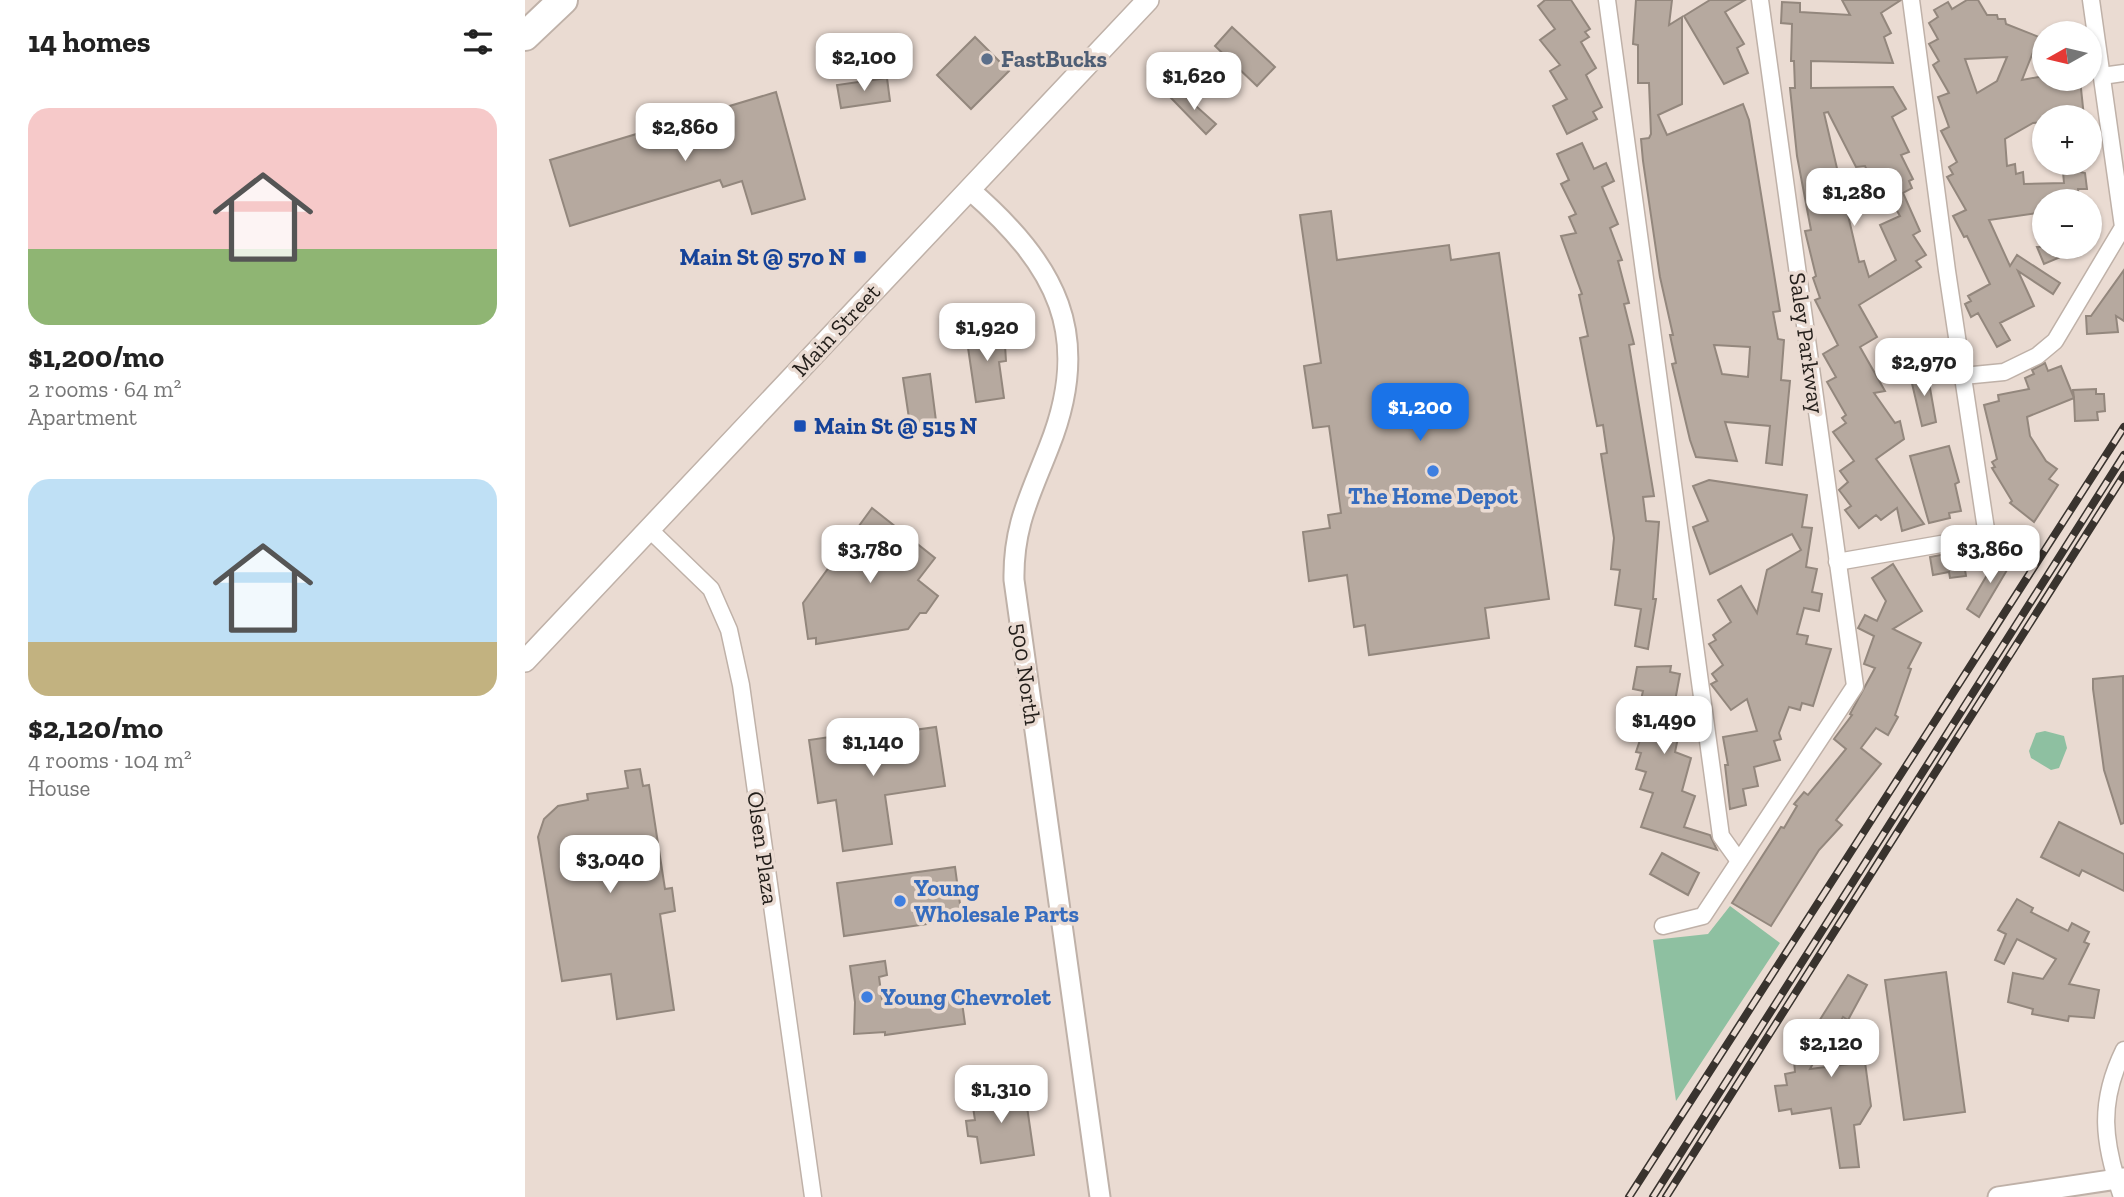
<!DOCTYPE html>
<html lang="en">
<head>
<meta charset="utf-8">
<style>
	:root { --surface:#fff; --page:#f2f2f2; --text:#222; --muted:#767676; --accent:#1a73e8 }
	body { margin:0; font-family:"Zilla Slab",serif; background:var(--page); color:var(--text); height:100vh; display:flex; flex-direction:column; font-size:26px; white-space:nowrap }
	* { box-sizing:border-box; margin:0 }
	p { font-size:23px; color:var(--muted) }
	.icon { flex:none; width:38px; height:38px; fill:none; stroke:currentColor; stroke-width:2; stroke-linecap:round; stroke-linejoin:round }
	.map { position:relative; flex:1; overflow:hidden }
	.sheet { display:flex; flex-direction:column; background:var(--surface); width:525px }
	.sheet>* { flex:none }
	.needle { width:46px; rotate:262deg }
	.buttons { position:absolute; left:1507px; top:21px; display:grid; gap:14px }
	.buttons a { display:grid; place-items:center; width:70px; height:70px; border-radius:50%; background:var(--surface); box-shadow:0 2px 5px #0004; font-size:35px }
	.price { position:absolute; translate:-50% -60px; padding:0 16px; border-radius:14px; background:#fff; color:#222; font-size:23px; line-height:46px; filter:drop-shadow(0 2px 4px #0008) }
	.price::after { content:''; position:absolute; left:50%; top:42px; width:21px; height:16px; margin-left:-10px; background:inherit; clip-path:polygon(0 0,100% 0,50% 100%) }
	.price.current { background:var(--accent); color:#fff }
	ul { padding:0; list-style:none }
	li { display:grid; align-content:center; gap:14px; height:371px; padding:0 28px }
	li span { display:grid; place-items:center; height:217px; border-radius:21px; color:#555 }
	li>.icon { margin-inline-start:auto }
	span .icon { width:126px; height:126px; fill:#fffc; stroke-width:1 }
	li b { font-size:30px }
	h2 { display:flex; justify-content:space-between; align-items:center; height:84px; padding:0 28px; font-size:30px }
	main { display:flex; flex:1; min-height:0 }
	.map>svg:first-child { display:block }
	.green { fill:#8ec0a1 }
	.building { fill:#b6a99f; stroke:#93877d; stroke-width:2; fill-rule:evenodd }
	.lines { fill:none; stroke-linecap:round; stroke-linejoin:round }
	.minor-casing { stroke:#bfb1a8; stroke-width:19 }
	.tertiary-casing { stroke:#bfb1a8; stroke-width:23 }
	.secondary-casing { stroke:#bfb1a8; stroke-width:24 }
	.motorway-casing { stroke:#bfb1a8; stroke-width:32 }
	.minor { stroke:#fff; stroke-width:16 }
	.tertiary { stroke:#fff; stroke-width:19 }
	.secondary { stroke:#fff; stroke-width:21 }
	.motorway { stroke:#fff; stroke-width:28 }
	.rail-casing { stroke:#39332e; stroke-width:8 }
	.rail { stroke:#eadbd2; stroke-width:5; stroke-dasharray:16; stroke-linecap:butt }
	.service-dot { fill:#5c6f8a; stroke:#eadbd2; stroke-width:2.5 }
	.transit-dot { fill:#1a4fb4; stroke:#eadbd2; stroke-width:2.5 }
	.shop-dot { fill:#3f7fe0; stroke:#eadbd2; stroke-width:2.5 }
	.labels { text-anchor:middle; stroke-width:7; stroke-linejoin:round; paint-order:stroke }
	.service-label { font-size:23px; font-weight:bold; fill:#4e5e75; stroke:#eadbd2; text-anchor:start }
	.transit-label { font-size:23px; font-weight:bold; fill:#164399; stroke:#eadbd2; text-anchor:end }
	.street-label { font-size:23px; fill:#231e1a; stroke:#eadbd2 }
	.shop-label { font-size:23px; font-weight:bold; fill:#366cbe; stroke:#eadbd2; text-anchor:start }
</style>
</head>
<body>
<main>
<section class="sheet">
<h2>14 homes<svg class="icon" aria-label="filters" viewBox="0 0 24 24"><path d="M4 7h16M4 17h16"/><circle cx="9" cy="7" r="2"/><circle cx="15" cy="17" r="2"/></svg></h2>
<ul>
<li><span style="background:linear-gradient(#f6c9c9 65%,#8fb573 0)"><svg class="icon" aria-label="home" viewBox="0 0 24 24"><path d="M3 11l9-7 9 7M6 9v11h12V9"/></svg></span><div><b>$1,200/mo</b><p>2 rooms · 64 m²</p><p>Apartment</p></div></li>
<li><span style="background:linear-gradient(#bfe0f5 75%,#c2b280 0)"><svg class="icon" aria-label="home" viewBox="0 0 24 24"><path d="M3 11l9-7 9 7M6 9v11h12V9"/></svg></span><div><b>$2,120/mo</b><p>4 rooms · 104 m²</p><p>House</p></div></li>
</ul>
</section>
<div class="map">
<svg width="1599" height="1197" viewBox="0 0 1599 1197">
	<rect width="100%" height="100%" fill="#eadbd2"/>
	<g class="green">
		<polygon points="1520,731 1539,736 1542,748 1534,768 1526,770 1506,758 1504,751 1511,733"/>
		<polygon points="1205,906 1255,943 1151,1101 1128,940 1183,934"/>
	</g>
	<g class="building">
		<polygon points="1020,0 1046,0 1065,29 1060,32 1064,37 1056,42 1071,68 1061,75 1077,107 1068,112 1072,119 1042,134 1028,106 1042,99 1025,71 1035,65 1015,40 1030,29 1013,6"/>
		<path d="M1111,0h36l-3,25 13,-8v87l-24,11 9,20 76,-31 6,16 31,191 -7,1 5,27 6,1 -3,40 9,1 -8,84 -16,-2 4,-37 -45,-4 12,39 -41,-4 -6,-17 -18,-76 4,-1 -6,-28h3l-13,-58 -17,-116 -2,-22 8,-1 2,-4 -2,-51h-11v-38l-5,-1zM1189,345l36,2 -2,30 -26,-3z"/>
		<polygon points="1185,0 1220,0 1200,12 1219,44 1212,48 1223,73 1199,84 1159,16"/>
		<path d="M1317,0h59l-20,13 10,20 -7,4 9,26 -82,-2v27l82,-1 13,22 -14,8 17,35 -8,3 12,24 -4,2 3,7 -9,5 17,38 -7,4 13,20 -10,6 5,6 -62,38 18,32 -17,10 25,44 -11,2 21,30 5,-2 4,18 -28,20 48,65 -22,7 -5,-23 -16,12 -5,-5 -17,13 -14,-18 6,-4 -12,-16 9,-8 -8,-11 14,-10 -21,-29 13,-9 -4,-5 4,-3 -19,-33 9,-5 -13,-23 15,-9 -23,-45 5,-2 -7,-20 3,-2 -11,-45 6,-1 -14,-74 -7,-68h5l-1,-27h-3l1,-37 -11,-1 1,-21 18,1v9l50,3zM1303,112l28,55 9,-1 14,30 7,-4 14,24 -20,9 16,35 -27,17 -5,-16 -5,1 -35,-149z"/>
		<path d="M1442,0h11l9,15h10l1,4h7l1,5 33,13 -17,43 22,-4v3h36l4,38h-40v5l-11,1 -28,16 2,27 8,-2 1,10 7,-2 1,12 40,-1 -1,-11 13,-1 9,2 2,16h-9l1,12h-35v11l-55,8 21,46 7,-11 43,28 -7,11 -35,-23 16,35 -34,17 10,17 -13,7 -19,-34 -7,4 -6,-13 6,-3 -3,-5 22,-12 -23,-48 -3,1 -11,-21 13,-6 -19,-33 6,-3 -4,-7 8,-5 -16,-31 8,-4 -11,-30 11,-4 -16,-28 6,-4 -10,-17 9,-5 -9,-16 9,-6 -4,-7 14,-8 4,7zM1482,57l-10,24 -20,12 -12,-34z"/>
		<polygon points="707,27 750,67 732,86 690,46"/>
		<polygon points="450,37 484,71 446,109 412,75"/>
		<polygon points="362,78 365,101 316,108 312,85"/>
		<polygon points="653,90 691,124 681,134 646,98"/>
		<polygon points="251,92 280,199 227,214 217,181 198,187 195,180 45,226 25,160"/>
		<polygon points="1057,143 1069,169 1081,163 1089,181 1077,187 1093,224 1085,228 1097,260 1093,261 1104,303 1099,304 1109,344 1104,345 1129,496 1118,497 1121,521 1134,522 1128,599 1131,599 1123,649 1110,646 1116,609 1090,605 1095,570 1086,569 1089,538 1076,454 1082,453 1078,425 1072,426 1055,338 1063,336 1054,295 1057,294 1036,236 1051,233 1044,217 1051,214 1036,184 1044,180 1032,154"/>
		<polygon points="806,211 812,260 924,245 926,260 974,253 1024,599 960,608 964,638 844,655 840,625 829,627 822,575 784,581 778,532 805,528 803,515 816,513 804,426 788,428 779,366 796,363 775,215"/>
		<polygon points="1512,247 1559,247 1519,264"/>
		<polygon points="1599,270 1599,321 1591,316 1593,332 1562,334 1561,316 1566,316"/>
		<polygon points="479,329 481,361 474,362 479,398 451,402 441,334"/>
		<polygon points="1520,363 1523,371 1536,366 1549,398 1548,390 1571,389 1571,394 1579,394 1580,411 1572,412 1573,420 1550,421 1549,398 1502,417 1505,436 1521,461 1532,469 1524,479 1533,485 1509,522 1485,503 1487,501 1467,468 1470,467 1467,462 1472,459 1459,405 1474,401 1473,395 1504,389 1500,378 1509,374 1507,370"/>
		<polygon points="1402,371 1411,422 1397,426 1385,375"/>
		<polygon points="405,374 411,421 385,425 378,378"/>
		<polygon points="1424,446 1434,482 1430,484 1436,511 1424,513 1425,518 1404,523 1385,456"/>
		<polygon points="1184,480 1282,495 1277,527 1287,528 1281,567 1292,569 1287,592 1297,594 1294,611 1279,608 1272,634 1283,636 1281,644 1306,649 1288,706 1277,703 1275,710 1264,707 1254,733 1256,739 1249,741 1255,760 1229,767 1233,786 1218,789 1221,805 1205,809 1200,765 1203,765 1198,737 1232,731 1222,699 1206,710 1186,684 1192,681 1187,674 1198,665 1184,644 1191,640 1188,635 1206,622 1193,600 1216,586 1232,613 1242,570 1276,550 1267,534 1185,574 1168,527 1183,521 1168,486"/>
		<polygon points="347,508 410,558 393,580 413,596 401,613 395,613 383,629 291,644 291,638 283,639 278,603"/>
		<polygon points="1437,551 1441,576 1425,578 1424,572 1408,575 1405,557"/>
		<polygon points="1475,553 1488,560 1454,617 1442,609"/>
		<polygon points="1368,564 1397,611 1368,629 1396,643 1383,668 1386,669 1370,715 1373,717 1363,735 1351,728 1336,748 1356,764 1311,820 1317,825 1294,850 1246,926 1207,903 1256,827 1259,828 1272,806 1269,804 1279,792 1283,795 1321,749 1309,739 1327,715 1325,714 1350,668 1339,664 1349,636 1333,628 1340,615 1352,621 1361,601 1347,578"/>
		<polygon points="1146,666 1145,672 1155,674 1148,712 1158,714 1150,752 1166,758 1157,791 1170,796 1159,827 1185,835 1192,850 1116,827 1128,793 1115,789 1121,772 1111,769 1116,753 1111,752 1119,728 1110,726 1118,691 1108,689 1112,667"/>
		<polygon points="1598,676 1599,823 1596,824 1579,770 1568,689 1568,679"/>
		<polygon points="411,727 420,786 360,795 367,844 318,851 311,800 293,803 284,740 346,731 346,736"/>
		<polygon points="115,769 118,786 124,785 140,889 147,888 150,911 135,914 149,1010 92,1019 86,974 37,981 13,837 19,819 33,806 63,800 62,794 103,788 100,771"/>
		<polygon points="1534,822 1599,854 1599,891 1557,870 1554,876 1516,857"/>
		<polygon points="1137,853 1174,873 1163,895 1125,874"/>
		<polygon points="430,867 437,919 319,936 312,883"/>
		<polygon points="1492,899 1508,908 1506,912 1543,931 1547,923 1564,932 1559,942 1564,944 1544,984 1574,990 1569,1018 1544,1016 1543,1021 1507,1014 1508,1009 1483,1002 1488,973 1518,979 1531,959 1492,939 1479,964 1470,960 1481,934 1473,930"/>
		<polygon points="360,961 362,975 354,977 358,1007 436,995 440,1024 360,1035 360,1032 329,1034 330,1002 325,966"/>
		<polygon points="1421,972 1440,1112 1379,1120 1360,980"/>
		<polygon points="1323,975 1342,985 1323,1020 1318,1017 1312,1028 1308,1026 1285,1069 1340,1062 1346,1106 1335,1124 1329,1125 1334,1167 1315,1168 1306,1108 1267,1114 1266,1109 1254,1111 1250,1086 1262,1085 1260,1074 1270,1072 1269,1061"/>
		<polygon points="499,1086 509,1155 456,1163 452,1137 443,1136 441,1121 450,1120 446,1094"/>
	</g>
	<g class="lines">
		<g class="minor-casing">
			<g id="minor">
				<polyline points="1082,0 1196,836 1214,861"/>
				<polyline points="1386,0 1422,271 1462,536"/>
				<polyline points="1577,76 1599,73"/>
				<polyline points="1438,376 1479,372 1512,356 1530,341 1598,227 1566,0"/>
				<polyline points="124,529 186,589 204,630 216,685 288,1197"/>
				<polyline points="1312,562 1462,536 1503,538"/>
				<polyline points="1138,926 1178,916 1330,686 1235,0"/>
				<path d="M1597,1197c-19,-55 -24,-94 2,-147"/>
			</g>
		</g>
		<g class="tertiary-casing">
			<g id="tertiary">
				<path d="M445,190c86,75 124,144 79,257 -19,49 -36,79 -35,133l86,617"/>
				<polyline points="1473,1197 1599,1178"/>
			</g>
		</g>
		<g class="secondary-casing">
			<polyline id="secondary" points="0,661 623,0"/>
		</g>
		<g class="motorway-casing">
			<polyline id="motorway" points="0,36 38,0"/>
		</g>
		<use href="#minor" class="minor"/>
		<use href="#tertiary" class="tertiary"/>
		<use href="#secondary" class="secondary"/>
		<use href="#motorway" class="motorway"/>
		<g class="rail-casing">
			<g id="rail">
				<polyline points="1104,1197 1599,427"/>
				<polyline points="1128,1197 1599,455"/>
				<polyline points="1141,1197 1599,475"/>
			</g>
		</g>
		<use href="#rail" class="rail"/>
	</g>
	<circle class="service-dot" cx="462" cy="59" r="7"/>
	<g class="transit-dot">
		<rect x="328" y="250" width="14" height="14" rx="3.5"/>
		<rect x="268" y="419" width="14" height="14" rx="3.5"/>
	</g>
	<g class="shop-dot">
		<circle cx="908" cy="471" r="7"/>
		<circle cx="375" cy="901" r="7"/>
		<circle cx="342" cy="997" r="7"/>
	</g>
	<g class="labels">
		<g class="service-label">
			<text x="476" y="67">FastBucks</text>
		</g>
		<g class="transit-label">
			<text x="321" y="265">Main St @ 570 N</text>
			<text x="289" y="434" text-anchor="start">Main St @ 515 N</text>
		</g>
		<g class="street-label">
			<text transform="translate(311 330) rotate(-47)" y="8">Main Street</text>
			<text transform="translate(1282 343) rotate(82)" y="8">Saley Parkway</text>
			<text transform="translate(501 674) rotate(82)" y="8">500 North</text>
			<text transform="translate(238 848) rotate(82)" y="8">Olsen Plaza</text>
		</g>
		<g class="shop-label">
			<text x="908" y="504" text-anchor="middle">The Home Depot</text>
			<text x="389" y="896">Young<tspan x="389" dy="26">Wholesale Parts</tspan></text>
			<text x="356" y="1005">Young Chevrolet</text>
		</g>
	</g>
</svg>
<div class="buttons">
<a><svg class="needle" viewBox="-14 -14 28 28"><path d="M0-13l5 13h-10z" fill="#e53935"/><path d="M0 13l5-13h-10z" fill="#767676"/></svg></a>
<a>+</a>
<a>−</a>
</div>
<b class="price" style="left:339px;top:93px">$2,100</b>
<b class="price" style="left:669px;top:112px">$1,620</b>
<b class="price" style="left:160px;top:163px">$2,860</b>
<b class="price" style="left:1329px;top:228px">$1,280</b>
<b class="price" style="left:462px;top:363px">$1,920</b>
<b class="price" style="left:1399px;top:398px">$2,970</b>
<b class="price current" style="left:895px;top:443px">$1,200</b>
<b class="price" style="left:345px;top:585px">$3,780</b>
<b class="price" style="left:1465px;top:585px">$3,860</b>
<b class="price" style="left:1139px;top:756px">$1,490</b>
<b class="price" style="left:348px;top:778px">$1,140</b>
<b class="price" style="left:85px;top:895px">$3,040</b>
<b class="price" style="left:1306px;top:1079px">$2,120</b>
<b class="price" style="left:476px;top:1125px">$1,310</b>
</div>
</main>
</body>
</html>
